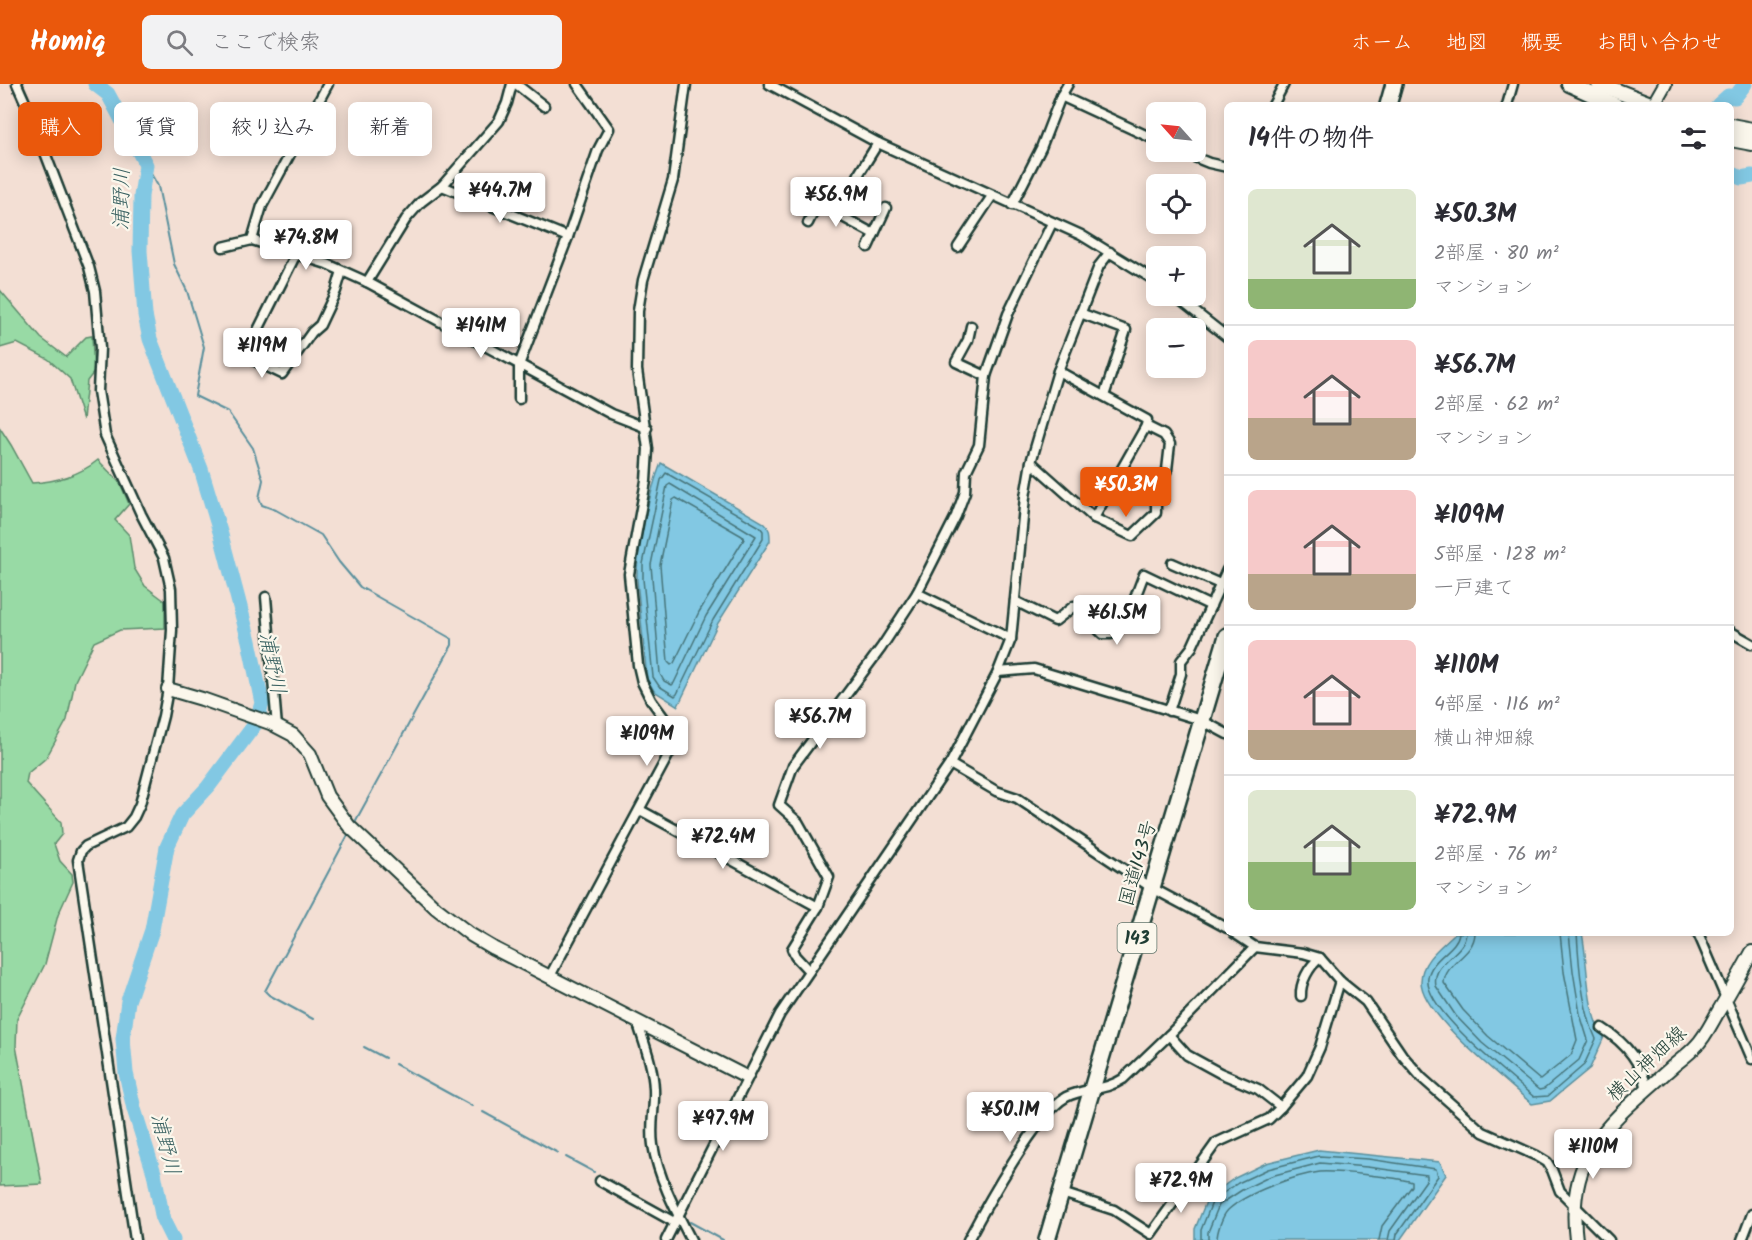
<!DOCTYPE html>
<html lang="ja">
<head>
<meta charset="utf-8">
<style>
	:root { --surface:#fff; --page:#f2f2f3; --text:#2b2b33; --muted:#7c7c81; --line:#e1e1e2; --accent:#ea580c }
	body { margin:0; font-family:Kalam,"Klee One",sans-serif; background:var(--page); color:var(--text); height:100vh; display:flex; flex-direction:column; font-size:22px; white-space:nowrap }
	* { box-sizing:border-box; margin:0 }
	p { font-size:20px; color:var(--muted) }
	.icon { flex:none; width:33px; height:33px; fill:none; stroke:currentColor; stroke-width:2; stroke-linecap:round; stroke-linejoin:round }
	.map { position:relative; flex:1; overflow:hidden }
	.sheet { position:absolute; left:1224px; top:18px; width:510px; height:834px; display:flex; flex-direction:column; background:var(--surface); border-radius:9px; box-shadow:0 3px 15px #0003 }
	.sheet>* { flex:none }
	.top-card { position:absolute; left:18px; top:18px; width:570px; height:54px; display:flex; gap:12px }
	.needle { width:39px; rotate:297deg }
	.controls { position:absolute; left:1146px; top:18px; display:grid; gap:12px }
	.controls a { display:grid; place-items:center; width:60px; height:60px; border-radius:9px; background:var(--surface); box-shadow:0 3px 15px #0003; font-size:30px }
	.price { position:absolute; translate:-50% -51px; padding:0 14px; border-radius:6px; background:#fff; color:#222; font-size:20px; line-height:39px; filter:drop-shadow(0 2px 3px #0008) }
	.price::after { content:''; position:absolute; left:50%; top:36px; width:18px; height:14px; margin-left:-9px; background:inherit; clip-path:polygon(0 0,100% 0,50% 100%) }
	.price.selected { background:var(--accent); color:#fff }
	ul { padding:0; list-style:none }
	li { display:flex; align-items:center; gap:18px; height:150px; padding:0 24px }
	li+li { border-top:2px solid var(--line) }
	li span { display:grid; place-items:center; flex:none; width:168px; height:120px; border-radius:9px; color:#555 }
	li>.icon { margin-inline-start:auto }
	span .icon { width:72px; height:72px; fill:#fffc; stroke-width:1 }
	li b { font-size:26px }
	h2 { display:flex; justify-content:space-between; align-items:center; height:72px; padding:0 24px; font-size:26px }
	.chip { padding:0 21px; border-radius:9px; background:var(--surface); box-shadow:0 3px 15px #0003; font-size:21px; line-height:54px }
	.chip.selected { background:var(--accent); color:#fff }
	header { display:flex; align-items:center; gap:36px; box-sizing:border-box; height:84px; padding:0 30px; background:var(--accent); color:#fff }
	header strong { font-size:28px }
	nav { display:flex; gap:33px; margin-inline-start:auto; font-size:21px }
	.search { width:420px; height:54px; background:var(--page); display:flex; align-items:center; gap:15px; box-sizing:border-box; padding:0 21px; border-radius:9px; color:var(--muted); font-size:22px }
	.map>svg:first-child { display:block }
	.green { fill:#98daa5; stroke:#5c8c6c; stroke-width:1.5 }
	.water { fill:#82c8e3; stroke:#5a909d; stroke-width:1.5 }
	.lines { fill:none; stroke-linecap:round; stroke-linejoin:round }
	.shore { stroke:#47757a; stroke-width:1.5 }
	.stream { stroke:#5a909d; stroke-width:2 }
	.river { stroke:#82c8e3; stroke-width:15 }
	.street-casing { stroke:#1f3d34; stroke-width:13 }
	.secondary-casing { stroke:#1f3d34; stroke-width:16 }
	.primary-casing { stroke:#1f3d34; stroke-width:18 }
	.highway-casing { stroke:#1f3d34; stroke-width:20 }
	.street { stroke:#fbf7ec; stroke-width:8 }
	.secondary { stroke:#fbf7ec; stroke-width:12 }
	.primary { stroke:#fbf7ec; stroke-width:14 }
	.highway { stroke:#fbf7ec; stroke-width:15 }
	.labels { text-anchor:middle; stroke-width:4.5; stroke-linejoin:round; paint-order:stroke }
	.shield { fill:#fbf7ec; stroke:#61756b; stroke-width:1.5 }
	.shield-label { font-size:18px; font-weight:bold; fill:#1f3d34 }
	.street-label { font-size:20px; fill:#1f3d34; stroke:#fbf7ec }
	.water-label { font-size:21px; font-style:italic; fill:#386060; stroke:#fbf7ec }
</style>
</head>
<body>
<header>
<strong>Homiq</strong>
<div class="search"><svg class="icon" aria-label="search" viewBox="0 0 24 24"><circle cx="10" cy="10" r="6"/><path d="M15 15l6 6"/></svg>ここで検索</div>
<nav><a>ホーム</a><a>地図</a><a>概要</a><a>お問い合わせ</a></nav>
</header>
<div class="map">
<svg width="1752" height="1156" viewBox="0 0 1752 1156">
	<rect width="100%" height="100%" fill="#f3dfd4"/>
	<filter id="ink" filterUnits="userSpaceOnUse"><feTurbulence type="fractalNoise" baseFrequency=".0167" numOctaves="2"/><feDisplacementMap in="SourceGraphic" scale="12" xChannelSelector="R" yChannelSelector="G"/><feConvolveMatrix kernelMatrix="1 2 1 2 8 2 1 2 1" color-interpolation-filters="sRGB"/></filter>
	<g filter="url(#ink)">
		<g class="green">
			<polygon points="0,206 41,254 66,273 86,253 92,252 94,288 87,297 83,336 70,295 48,275 17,259 0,264"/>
			<path d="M0,344l11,17 21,38c23,-1 48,-8 66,-23l22,23 9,21 -14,16 14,15 5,33 11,18 20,15v27l-45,2 -26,12 -19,39 -8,39 -21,38 -18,15 -2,10 35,39 1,12 -8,10 6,17 12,13 1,8 -15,33 -13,49 -28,55 -1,27 26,138 -42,2z"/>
		</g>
		<g class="water">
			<path d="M661,379l103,60c6,5 6,10 6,18l-52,82 -40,83 -24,-15 -7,-12 -10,-99c-1,-31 13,-89 24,-117z"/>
			<path d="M1455,849h127c6,27 4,83 22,104l-14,31 -40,33 -18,3c-25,-23 -111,-89 -111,-123 0,-21 21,-35 34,-48z"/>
			<polygon points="1319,1066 1440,1078 1446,1091 1400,1156 1195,1156 1195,1145 1208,1113 1235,1094 1266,1079"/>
		</g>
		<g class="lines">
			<g class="shore">
				<polygon points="666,389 760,443 763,447 763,455 713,536 677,610 675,612 659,602 653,593 643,495 643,480 661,396"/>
				<polygon points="670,400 756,452 706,532 674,599 672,601 664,597 660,590 651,481 667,402"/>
				<polygon points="676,414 742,452 744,455 699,528 674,579 671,581 668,578 660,481 673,416"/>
				<path d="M1459,849c-2,17 -28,24 -31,45 -5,31 83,99 106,119l14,-1 36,-31 12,-26c-14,-31 -17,-72 -19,-106"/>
				<path d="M1466,849c-1,22 -35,28 -30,53l20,30 26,27 57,47 5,-1 35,-29 9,-20 -8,-26 -7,-43 -4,-38"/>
				<path d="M1475,849c-1,23 -30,29 -31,50l19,27 25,26 52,44 31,-25 6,-15 -13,-68 -4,-39"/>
				<polyline points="1201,1156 1201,1146 1213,1116 1238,1099 1268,1085 1319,1072 1368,1075 1436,1085 1438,1092 1397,1150 1396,1156"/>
				<polyline points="1208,1156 1208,1148 1219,1121 1242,1106 1271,1092 1320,1079 1367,1083 1427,1091 1427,1095 1390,1147 1388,1156"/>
				<path d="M1217,1156c0,-8 5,-24 11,-30 18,-17 67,-35 92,-38 17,-1 76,5 92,10v4l-30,40 -3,14"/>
			</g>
			<g class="stream">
				<polyline points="146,81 158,102 174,180 187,207 204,263 195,312 228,328 253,364 263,396 259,414 262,421 276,426 321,451 339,478 360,503 452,555 452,561 355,738"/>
				<polyline points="313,935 269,911 265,907 348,751"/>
				<polyline points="364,963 385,974"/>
				<polyline points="395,980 472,1022"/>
				<polyline points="483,1028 558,1069"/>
				<polyline points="566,1073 594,1088"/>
				<polyline points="600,1092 672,1131"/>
				<polyline points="690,1138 723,1156"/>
			</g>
			<g class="river">
				<polyline points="95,0 108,10 146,81 141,112 140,167 145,231 150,255 201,385 221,451 249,557 262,619 256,639 208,703 182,731 167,763 152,846 128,917 123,955 126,989 134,1025 154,1089 163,1136 173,1156"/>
				<polyline points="1718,21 1728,12 1735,13 1745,0"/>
				<polyline points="1731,89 1741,94 1752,92"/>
			</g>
			<g class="street-casing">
				<g id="street">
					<polyline points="17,0 29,27 89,183 95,207 100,264 98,307 105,351 141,430 164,474 171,505 172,546 168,605 163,632 140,720 134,733 126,743 86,762 81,767 78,776 135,1156"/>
					<polyline points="516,0 544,22"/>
					<polyline points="769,0 878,59 1081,151 1156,197"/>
					<polyline points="1061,12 1156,56"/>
					<polyline points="1273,21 1284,0"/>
					<polyline points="1507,21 1513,0"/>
					<polyline points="1182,68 1209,79 1227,83"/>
					<polyline points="442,102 568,153"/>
					<polyline points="845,119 839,131 874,150"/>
					<polyline points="1012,121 1041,64 1061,12 1068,0"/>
					<polyline points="808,139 822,110 845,119 860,88 878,59"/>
					<polyline points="252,156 262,122 328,0"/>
					<polyline points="223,163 252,156 327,180 367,198 611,330 647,344"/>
					<polyline points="868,163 886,124"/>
					<polyline points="958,163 992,112"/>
					<polyline points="296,170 245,272 282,290 312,248 320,241 336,207 342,187"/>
					<polyline points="367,198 406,135 421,118 442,102 499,37 507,19 512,0"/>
					<polyline points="1175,212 1227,253"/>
					<polyline points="1080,229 1126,246 1104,312"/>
					<polyline points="971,242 968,256 956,278 986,292"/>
					<polyline points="1058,287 1147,336 1146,342 1094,434"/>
					<polyline points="519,315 519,281 568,153 598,66 609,45 577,0"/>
					<polyline points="1031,378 1094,434 1132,452 1156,429 1156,405 1167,386 1170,360 1164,351 1146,342"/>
					<polyline points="1172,479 1220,500"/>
					<polyline points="917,509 1011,555"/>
					<polyline points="266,513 277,643"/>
					<polyline points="1015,517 1055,537 1074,522 1103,550 1111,550 1130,527 1144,490 1211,522"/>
					<polyline points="1731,548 1752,560"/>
					<polyline points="998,588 1034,585 1201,636 1227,650"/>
					<polyline points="1169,627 1181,590 1181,577 1192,563 1227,486"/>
					<polyline points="950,680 996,707 1017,714 1152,804 1227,844"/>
					<polyline points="640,726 818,823"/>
					<polyline points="1234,849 1255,863 1303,869 1320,874 1340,897 1366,918 1402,971 1422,994 1483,1048 1537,1072 1547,1078 1552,1086 1560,1107 1609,1156"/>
					<polyline points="1698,849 1752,975"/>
					<polyline points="809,887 795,872 792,865 818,823 829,793 798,738 779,721 793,682 881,564 917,509 956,432 965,408 966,388 979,361 986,292 1008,230 1052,139"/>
					<polyline points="550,892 678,653 651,616 642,598 638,581 629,490 646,397 648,365 637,286 638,227 643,196 673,96 686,0"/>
					<path d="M1301,912c-1,-13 8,-30 19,-38"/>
					<path d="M637,937c7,22 16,44 17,68 1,18 -4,37 -1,56 5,32 23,66 38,95"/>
					<path d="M1602,944c24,15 40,34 45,62"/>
					<polyline points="1169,951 1187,971 1220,989 1258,1005 1281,1023"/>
					<polyline points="600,1097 674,1138"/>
					<polyline points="1062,1109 1114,1126 1151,1150 1216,1059 1269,1035 1281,1023 1307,992 1320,963 1340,897"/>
					<polyline points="666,1156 780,930 950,680 998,588 1011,555 1025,413 1031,378 1058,287 1099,182 1110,168"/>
					<path d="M968,1156c17,-32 69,-127 98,-143 17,-9 39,-6 57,-18l46,-44 86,-88"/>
					<polyline points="1742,1156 1752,1130"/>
				</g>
			</g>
			<g class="secondary-casing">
				<g id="secondary">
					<polyline points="1653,21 1665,0"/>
					<polyline points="168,605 202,615 270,639 293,651 310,670 327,712 349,742 436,824 471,851 493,864 746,993"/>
					<path d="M1576,1156c-11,-89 36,-119 96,-173 8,-7 17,-13 24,-21 9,-9 15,-22 22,-34 12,-20 23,-40 34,-60"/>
				</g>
			</g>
			<g class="primary-casing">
				<g id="primary">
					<polyline points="1569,0 1615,21"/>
					<polyline points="1599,0 1653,21"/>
					<polyline points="1731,42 1752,46"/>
					<polyline points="1731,55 1752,59"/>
				</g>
			</g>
			<g class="highway-casing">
				<g id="highway">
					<polyline points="1388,21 1394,0"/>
					<polyline points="1047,1156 1227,552"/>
				</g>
			</g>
			<use href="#street" class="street"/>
			<use href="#secondary" class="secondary"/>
			<use href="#primary" class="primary"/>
			<use href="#highway" class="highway"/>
		</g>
	</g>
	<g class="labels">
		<rect class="shield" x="1117.5" y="839" width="39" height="30" rx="4.5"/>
		<g class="shield-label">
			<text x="1137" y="860">143</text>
		</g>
		<g class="street-label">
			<text transform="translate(1137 779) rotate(-74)" y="7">国道143号</text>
			<text transform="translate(1646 979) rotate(-43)" y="7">横山神畑線</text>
		</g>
		<g class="water-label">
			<text transform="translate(121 115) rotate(-89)" y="7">浦野川</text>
			<text transform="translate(273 579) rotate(79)" y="7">浦野川</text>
			<text transform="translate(166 1060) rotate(76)" y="7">浦野川</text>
		</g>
	</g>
</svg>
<div class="controls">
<a><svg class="needle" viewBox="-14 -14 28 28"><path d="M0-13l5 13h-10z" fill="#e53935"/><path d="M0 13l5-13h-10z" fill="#7c7c81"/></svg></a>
<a><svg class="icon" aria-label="locate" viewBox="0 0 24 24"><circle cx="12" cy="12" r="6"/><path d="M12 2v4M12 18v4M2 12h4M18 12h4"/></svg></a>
<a>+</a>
<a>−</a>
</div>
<b class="price" style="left:500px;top:140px">¥44.7M</b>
<b class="price" style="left:836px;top:144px">¥56.9M</b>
<b class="price" style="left:306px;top:187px">¥74.8M</b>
<b class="price" style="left:481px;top:275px">¥141M</b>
<b class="price" style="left:262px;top:295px">¥119M</b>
<b class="price selected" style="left:1126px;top:434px">¥50.3M</b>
<b class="price" style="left:1117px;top:562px">¥61.5M</b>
<b class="price" style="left:820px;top:666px">¥56.7M</b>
<b class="price" style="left:647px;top:683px">¥109M</b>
<b class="price" style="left:723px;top:786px">¥72.4M</b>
<b class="price" style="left:1010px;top:1059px">¥50.1M</b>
<b class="price" style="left:723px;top:1068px">¥97.9M</b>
<b class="price" style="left:1593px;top:1096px">¥110M</b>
<b class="price" style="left:1181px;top:1130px">¥72.9M</b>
<div class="top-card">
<a class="chip selected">購入</a>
<a class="chip">賃貸</a>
<a class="chip">絞り込み</a>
<a class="chip">新着</a>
</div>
<section class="sheet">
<h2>14件の物件<svg class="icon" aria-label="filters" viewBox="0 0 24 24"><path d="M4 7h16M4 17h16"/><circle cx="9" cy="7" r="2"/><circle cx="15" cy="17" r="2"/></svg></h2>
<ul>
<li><span style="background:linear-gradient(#dfe7d0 75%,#8fb573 0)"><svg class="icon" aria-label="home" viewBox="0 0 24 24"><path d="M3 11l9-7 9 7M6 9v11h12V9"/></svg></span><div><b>¥50.3M</b><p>2部屋 · 80 m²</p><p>マンション</p></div></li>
<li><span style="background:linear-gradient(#f6c9c9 65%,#b9a48a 0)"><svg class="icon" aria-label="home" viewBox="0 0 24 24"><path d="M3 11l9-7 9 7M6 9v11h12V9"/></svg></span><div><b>¥56.7M</b><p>2部屋 · 62 m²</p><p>マンション</p></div></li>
<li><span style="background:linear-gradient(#f6c9c9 70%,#b9a48a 0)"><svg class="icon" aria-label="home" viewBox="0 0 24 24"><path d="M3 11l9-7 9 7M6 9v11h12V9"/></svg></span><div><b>¥109M</b><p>5部屋 · 128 m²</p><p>一戸建て</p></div></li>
<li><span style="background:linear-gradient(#f6c9c9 75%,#b9a48a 0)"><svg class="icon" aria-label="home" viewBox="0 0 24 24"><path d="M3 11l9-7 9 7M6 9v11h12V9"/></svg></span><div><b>¥110M</b><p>4部屋 · 116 m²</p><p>横山神畑線</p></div></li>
<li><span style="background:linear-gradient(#dfe7d0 60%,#8fb573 0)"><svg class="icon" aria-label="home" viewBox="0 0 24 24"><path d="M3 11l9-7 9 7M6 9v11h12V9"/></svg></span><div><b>¥72.9M</b><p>2部屋 · 76 m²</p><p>マンション</p></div></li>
</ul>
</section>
</div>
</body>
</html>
